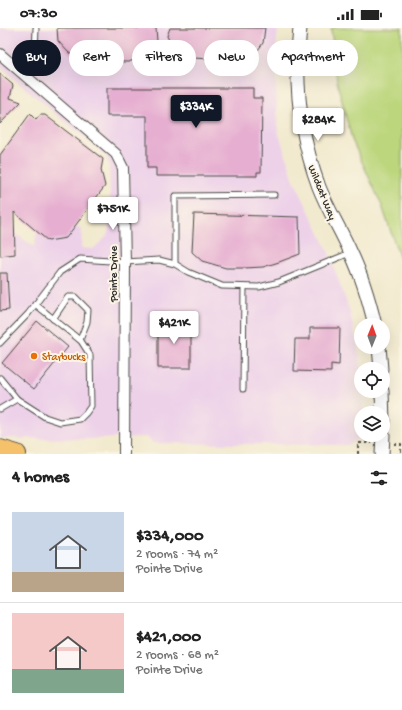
<!DOCTYPE html>
<html lang="en">
<head>
<meta charset="utf-8">
<style>
	:root { --surface:#fff; --page:#f2f2f2; --text:#222; --muted:#767676; --line:#e0e0e0; --accent:#111827 }
	body { margin:0; font-family:"Gochi Hand",sans-serif; background:var(--page); color:var(--text); height:100vh; display:flex; flex-direction:column; font-size:15px; white-space:nowrap }
	* { box-sizing:border-box; margin:0 }
	p { font-size:13px; color:var(--muted) }
	.icon { flex:none; width:22px; height:22px; fill:none; stroke:currentColor; stroke-width:2; stroke-linecap:round; stroke-linejoin:round }
	.map { position:relative; height:426px; overflow:hidden }
	.side { display:flex; flex-direction:column; background:var(--surface); flex:1 }
	.side>* { flex:none }
	.guide { position:absolute; left:12px; top:12px; width:378px; height:36px; display:flex; gap:8px }
	.needle { width:26px; rotate:1deg }
	.buttons { position:absolute; left:354px; top:290px; display:grid; gap:8px }
	.buttons a { display:grid; place-items:center; width:36px; height:36px; border-radius:50%; background:var(--surface); box-shadow:0 4px 16px #0002; font-size:20px }
	.price { position:absolute; translate:-50% -34px; padding:0 9px; border-radius:4px; background:#fff; color:#222; font-size:13px; line-height:26px; filter:drop-shadow(0 1px 2px #0008) }
	.price::after { content:''; position:absolute; left:50%; top:24px; width:12px; height:9px; margin-left:-6px; background:inherit; clip-path:polygon(0 0,100% 0,50% 100%) }
	.price.current { background:var(--accent); color:#fff }
	ul { padding:0; list-style:none }
	li { display:flex; align-items:center; gap:12px; height:100px; padding:0 12px }
	li+li { border-top:1px solid var(--line) }
	li span { display:grid; place-items:center; flex:none; width:112px; height:80px; border-radius:0px; color:#555 }
	li>.icon { margin-inline-start:auto }
	span .icon { width:48px; height:48px; fill:#fffc; stroke-width:1 }
	li b { font-size:17px }
	h2 { display:flex; justify-content:space-between; align-items:center; height:48px; padding:0 12px; font-size:17px }
	.pill { padding:0 14px; border-radius:18px; background:var(--surface); box-shadow:0 4px 16px #0002; font-size:14px; line-height:36px }
	.pill.current { background:var(--accent); color:#fff }
	.status { display:flex; justify-content:space-between; align-items:center; height:28px; padding:0 20px; background:var(--surface); direction:ltr }
	.status svg { height:11px; fill:currentColor }
	.map>svg:first-child { display:block }
	.built { fill:#edd1e9 }
	.green { fill:#bbd67b; stroke:#738053 }
	.building { fill:#e6afd1 }
	.lines { fill:none; stroke-linecap:round; stroke-linejoin:round }
	.service-casing { stroke:#494844; stroke-width:7 }
	.minor-casing { stroke:#494844; stroke-width:12 }
	.tertiary-casing { stroke:#494844; stroke-width:15 }
	.motorway-casing { stroke:#494844; stroke-width:20 }
	.path { stroke:#494844; stroke-width:2; stroke-dasharray:3 3; stroke-linecap:butt }
	.service { stroke:#fff; stroke-width:5 }
	.minor { stroke:#fff; stroke-width:10 }
	.tertiary { stroke:#fff; stroke-width:13 }
	.motorway { stroke:#f5c16b; stroke-width:18 }
	.food-dot { fill:#e8710a; stroke:#fcf5e5; stroke-width:1.5 }
	.labels { text-anchor:middle; stroke-width:4; stroke-linejoin:round; paint-order:stroke }
	.street-label { font-size:11px; fill:#2b2b2b; stroke:#fcf5e5 }
	.food-label { font-size:11px; fill:#c56008; stroke:#fcf5e5; text-anchor:start }
</style>
</head>
<body>
<div class="status"><b>07:30</b><svg viewBox="0 0 49 12"><path d="M0 12V9h3v3zM5 12V6h3v6zM10 12V3h3v9zM15 12V0h3v12zM26 1h20v11H26zM47 4h2v5h-2z"/></svg></div>
<div class="map">
<svg width="402" height="426" viewBox="0 0 402 426">
	<rect width="100%" height="100%" fill="#fcf5e5"/>
	<filter id="ink" filterUnits="userSpaceOnUse"><feTurbulence type="fractalNoise" baseFrequency=".025" numOctaves="2"/><feDisplacementMap in="SourceGraphic" scale="8" xChannelSelector="R" yChannelSelector="G"/><feConvolveMatrix kernelMatrix="1 2 1 2 8 2 1 2 1" color-interpolation-filters="sRGB"/></filter>
	<filter id="wash" filterUnits="userSpaceOnUse"><feTurbulence type="fractalNoise" baseFrequency=".012" numOctaves="4" result="noise"/><feDisplacementMap in="SourceGraphic" scale="16" xChannelSelector="R" yChannelSelector="G"/><feGaussianBlur stdDeviation="0.9" result="paint"/><feColorMatrix in="noise" values="0 0 0 0 0 0 0 0 0 0 0 0 0 0 0 0 0 1.4 0 .05"/><feComposite in="paint" operator="in"/></filter>
	<g filter="url(#wash)">
		<rect width="100%" height="100%" fill="#f2eacf"/>
		<polygon class="built" points="0,0 278,0 275,29 278,103 294,152 327,220 349,281 361,335 361,363 362,363 363,385 361,385 361,407 363,407 348,417 153,415 147,409 87,411 0,410 0,190 14,204 34,219 37,204 48,213 66,210 75,198 82,201 81,220 93,221 107,208 111,190 109,138 106,128 0,39"/>
		<polygon class="green" points="331,0 402,0 402,237 382,178 352,112 337,54"/>
		<g id="blocks">
			<g class="building">
				<polygon points="57,0 156,0 157,13 150,27 128,34 81,33 68,24 58,13"/>
				<polygon points="170,0 265,0 263,15 255,26 247,30 244,33 177,29 167,8"/>
				<polygon points="0,46 13,57 10,70 21,74 0,96"/>
				<polygon points="107,60 253,60 253,70 262,70 261,144 257,144 257,148 156,148 156,140 147,140 147,88 107,88"/>
				<polygon points="30,86 36,92 40,87 45,87 103,131 101,142 105,158 66,210 48,213 14,184 15,226 0,228 0,127"/>
				<polygon points="194,186 299,189 300,226 279,234 263,239 244,240 226,240 202,233 192,224"/>
				<polygon points="0,245 7,245 9,282 0,283"/>
				<polygon points="37,293 68,319 34,361 2,335"/>
				<polygon points="158,293 191,294 191,340 158,340"/>
				<polygon points="310,300 340,300 339,337 331,336 331,344 294,343 295,311 310,311"/>
			</g>
		</g>
	</g>
	<g filter="url(#ink)">
		<use href="#blocks" fill-opacity="0" stroke="#494844" stroke-width="1"/>
		<g class="lines">
			<g class="service-casing">
				<g id="service">
					<polyline points="27,49 33,40 35,25 36,0"/>
					<polyline points="175,236 175,168 274,167"/>
					<polyline points="53,291 68,269 75,269 88,282 87,294 80,312"/>
					<polyline points="0,315 28,286 60,244 80,231 125,234 159,232 175,236 188,244 222,258 259,259 279,254 350,225"/>
					<polyline points="0,350 17,371 0,381"/>
					<polyline points="243,361 244,259"/>
					<polyline points="17,371 45,389 60,394 80,391 86,385 91,378 90,327 81,313 35,276"/>
				</g>
			</g>
			<g class="minor-casing">
				<polyline id="minor" points="0,26 116,126 123,140 125,234 124,426"/>
			</g>
			<g class="tertiary-casing">
				<g id="tertiary">
					<path d="M300,0c-6,54 0,108 19,159 9,23 22,43 32,66 11,23 18,47 24,72"/>
					<polyline points="379,319 381,341"/>
					<polyline points="382,363 383,394"/>
					<polyline points="382,426 383,407"/>
				</g>
			</g>
			<g class="motorway-casing">
				<polyline id="motorway" points="0,421 17,426"/>
			</g>
			<g class="path">
				<polyline points="394,416 401,416 401,426"/>
				<polyline points="358,426 358,415 372,415"/>
			</g>
			<use href="#service" class="service"/>
			<use href="#minor" class="minor"/>
			<use href="#tertiary" class="tertiary"/>
			<use href="#motorway" class="motorway"/>
		</g>
	</g>
	<circle class="food-dot" cx="34" cy="328" r="4"/>
	<g class="labels">
		<g class="street-label">
			<text transform="translate(323 164) rotate(68)" y="4">Wildcat Way</text>
			<text transform="translate(113 246) rotate(-90)" y="4">Pointe Drive</text>
		</g>
		<g class="food-label">
			<text x="42" y="332">Starbucks</text>
		</g>
	</g>
</svg>
<div class="buttons">
<a><svg class="needle" viewBox="-14 -14 28 28"><path d="M0-13l5 13h-10z" fill="#e53935"/><path d="M0 13l5-13h-10z" fill="#767676"/></svg></a>
<a><svg class="icon" aria-label="locate" viewBox="0 0 24 24"><circle cx="12" cy="12" r="6"/><path d="M12 2v4M12 18v4M2 12h4M18 12h4"/></svg></a>
<a><svg class="icon" aria-label="layers" viewBox="0 0 24 24"><path d="M12 4l9 5-9 5-9-5zM3 14l9 5 9-5"/></svg></a>
</div>
<b class="price current" style="left:196px;top:101px">$334K</b>
<b class="price" style="left:318px;top:114px">$284K</b>
<b class="price" style="left:113px;top:203px">$751K</b>
<b class="price" style="left:174px;top:317px">$421K</b>
<div class="guide">
<a class="pill current">Buy</a>
<a class="pill">Rent</a>
<a class="pill">Filters</a>
<a class="pill">New</a>
<a class="pill">Apartment</a>
</div>
</div>
<section class="side">
<h2>4 homes<svg class="icon" aria-label="filters" viewBox="0 0 24 24"><path d="M4 7h16M4 17h16"/><circle cx="9" cy="7" r="2"/><circle cx="15" cy="17" r="2"/></svg></h2>
<ul>
<li><span style="background:linear-gradient(#c9d6e8 75%,#b9a48a 0)"><svg class="icon" aria-label="home" viewBox="0 0 24 24"><path d="M3 11l9-7 9 7M6 9v11h12V9"/></svg></span><div><b>$334,000</b><p>2 rooms · 74 m²</p><p>Pointe Drive</p></div></li>
<li><span style="background:linear-gradient(#f6c9c9 70%,#7fa58c 0)"><svg class="icon" aria-label="home" viewBox="0 0 24 24"><path d="M3 11l9-7 9 7M6 9v11h12V9"/></svg></span><div><b>$421,000</b><p>2 rooms · 68 m²</p><p>Pointe Drive</p></div></li>
</ul>
</section>
</body>
</html>
